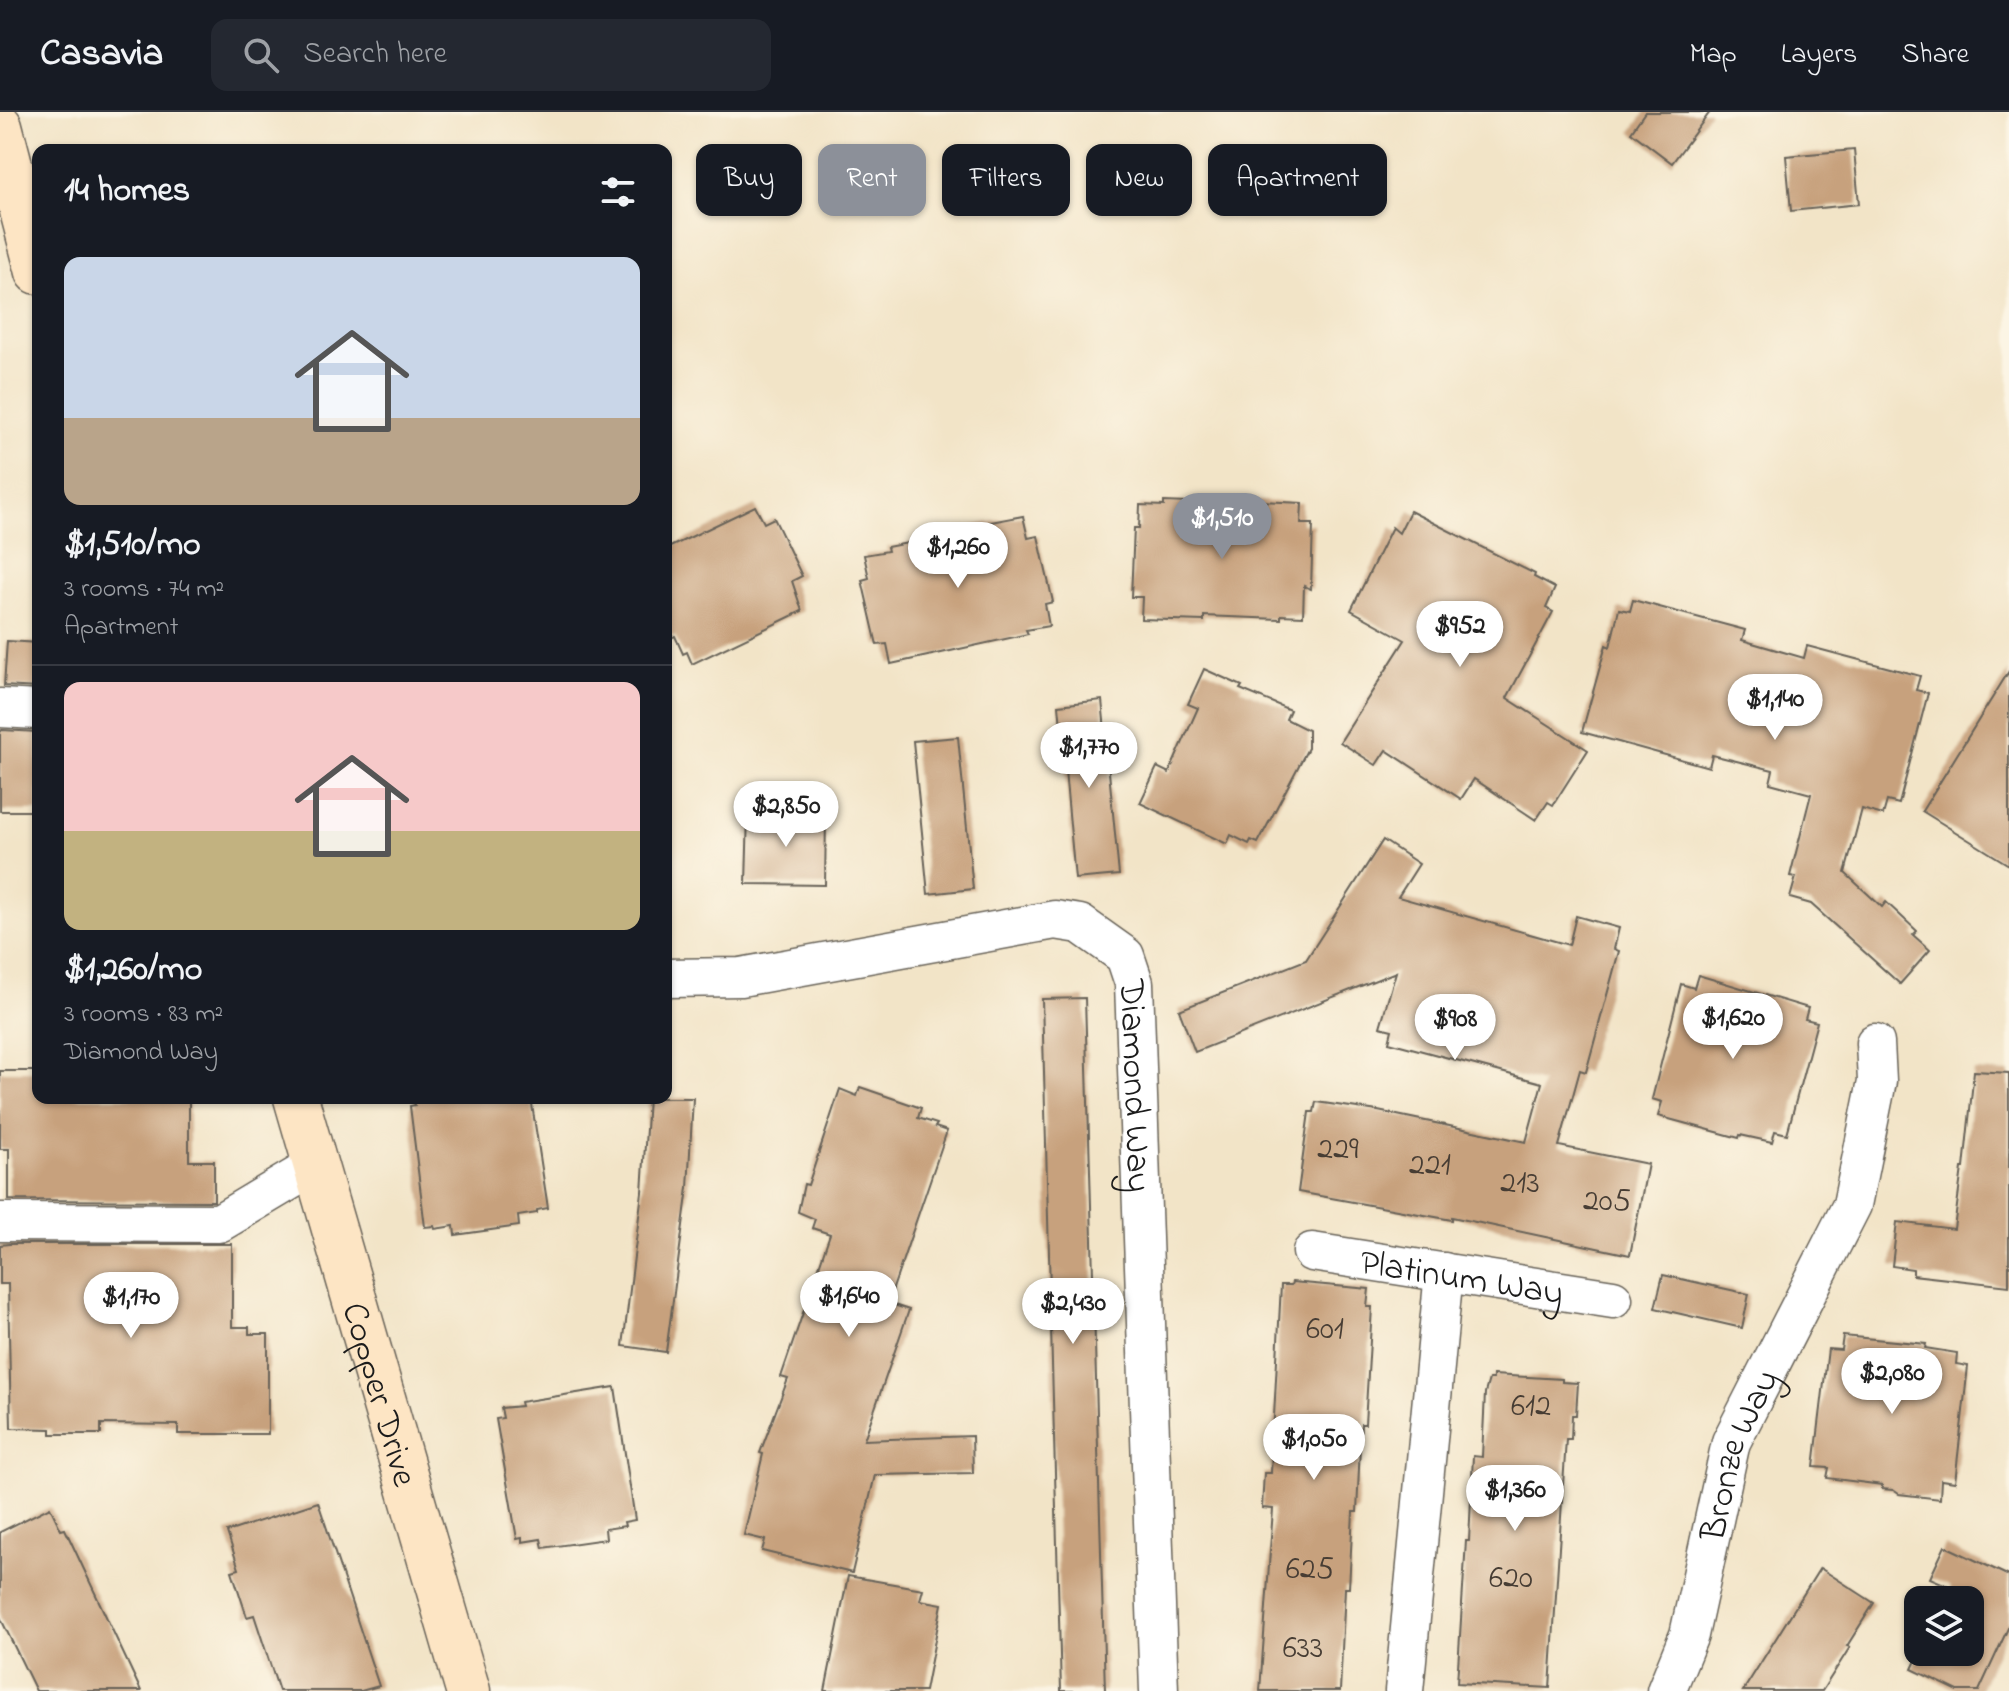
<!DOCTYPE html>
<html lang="en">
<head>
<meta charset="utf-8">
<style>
	:root { --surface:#171b24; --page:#242831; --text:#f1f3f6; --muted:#9ea1a6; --line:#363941; --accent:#8c9099 }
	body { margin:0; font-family:"Indie Flower",sans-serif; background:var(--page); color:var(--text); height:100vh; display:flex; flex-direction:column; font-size:30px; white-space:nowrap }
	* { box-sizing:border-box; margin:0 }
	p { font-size:26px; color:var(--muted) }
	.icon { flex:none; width:44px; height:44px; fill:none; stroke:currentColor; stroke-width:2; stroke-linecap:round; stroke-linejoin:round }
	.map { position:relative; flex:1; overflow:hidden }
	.details { position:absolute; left:32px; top:32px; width:640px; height:960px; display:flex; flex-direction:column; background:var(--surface); border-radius:16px; box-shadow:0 2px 6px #0004 }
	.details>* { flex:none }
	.banner { position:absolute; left:696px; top:32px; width:760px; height:72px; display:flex; gap:16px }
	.fabs { position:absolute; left:1904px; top:1474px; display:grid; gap:16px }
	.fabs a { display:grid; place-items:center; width:80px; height:80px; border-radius:16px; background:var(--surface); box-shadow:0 2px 6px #0004; font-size:40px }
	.price { position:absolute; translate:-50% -68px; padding:0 18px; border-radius:28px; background:#fff; color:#222; font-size:26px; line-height:52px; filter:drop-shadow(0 2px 4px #0008) }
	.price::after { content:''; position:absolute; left:50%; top:48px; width:24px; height:18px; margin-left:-12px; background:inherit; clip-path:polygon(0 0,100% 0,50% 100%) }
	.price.current { background:var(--accent); color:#fff }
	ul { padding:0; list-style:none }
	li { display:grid; align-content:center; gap:16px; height:424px; padding:0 32px }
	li+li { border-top:2px solid var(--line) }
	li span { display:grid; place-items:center; height:248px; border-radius:16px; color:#555 }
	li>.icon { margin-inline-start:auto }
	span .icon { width:144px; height:144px; fill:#fffc; stroke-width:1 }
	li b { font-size:34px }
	h2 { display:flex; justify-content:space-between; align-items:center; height:96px; padding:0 32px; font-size:34px }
	.tag { padding:0 28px; border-radius:16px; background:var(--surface); box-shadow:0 2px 6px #0004; font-size:28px; line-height:72px }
	.tag.current { background:var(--accent); color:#fff }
	header { display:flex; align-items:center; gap:48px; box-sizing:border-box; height:112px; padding:0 40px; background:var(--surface); border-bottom:2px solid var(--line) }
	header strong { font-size:38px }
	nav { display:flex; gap:44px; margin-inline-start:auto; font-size:28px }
	.search { width:560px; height:72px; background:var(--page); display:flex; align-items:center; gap:20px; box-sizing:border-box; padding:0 28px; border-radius:16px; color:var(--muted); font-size:30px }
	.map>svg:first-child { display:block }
	.building { fill:#c7a17d }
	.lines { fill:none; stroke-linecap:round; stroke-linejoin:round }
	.street-casing { stroke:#676258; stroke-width:41 }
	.secondary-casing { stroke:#676258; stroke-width:47 }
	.street { stroke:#fff; stroke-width:38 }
	.secondary { stroke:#fde5c4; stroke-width:44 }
	.labels { text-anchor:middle; stroke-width:6; stroke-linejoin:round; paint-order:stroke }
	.number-label { font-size:32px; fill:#473d34 }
	.street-label { font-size:36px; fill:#1c1c1c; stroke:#fcf5e5 }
</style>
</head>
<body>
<header>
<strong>Casavia</strong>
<div class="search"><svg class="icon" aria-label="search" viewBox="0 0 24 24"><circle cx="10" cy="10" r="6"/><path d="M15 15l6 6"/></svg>Search here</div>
<nav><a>Map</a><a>Layers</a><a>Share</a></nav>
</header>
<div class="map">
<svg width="2009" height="1579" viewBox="0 0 2009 1579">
	<rect width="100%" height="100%" fill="#fcf5e5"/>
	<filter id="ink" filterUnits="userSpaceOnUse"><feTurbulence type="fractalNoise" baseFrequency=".0125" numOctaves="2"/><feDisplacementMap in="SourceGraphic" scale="16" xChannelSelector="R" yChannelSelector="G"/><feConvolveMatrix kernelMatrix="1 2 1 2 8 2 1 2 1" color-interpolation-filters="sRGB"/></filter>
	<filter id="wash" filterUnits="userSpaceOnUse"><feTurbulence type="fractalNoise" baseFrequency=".006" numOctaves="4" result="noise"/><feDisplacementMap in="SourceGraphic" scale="32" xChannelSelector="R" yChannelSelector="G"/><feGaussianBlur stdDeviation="1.8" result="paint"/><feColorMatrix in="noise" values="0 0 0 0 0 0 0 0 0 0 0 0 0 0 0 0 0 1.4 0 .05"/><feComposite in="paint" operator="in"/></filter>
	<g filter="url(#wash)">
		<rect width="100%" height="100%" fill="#f2e4c7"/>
		<g id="blocks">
			<g class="building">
				<polygon points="1645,0 1710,0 1672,51 1631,20"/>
				<polygon points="1854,38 1859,92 1791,99 1786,44"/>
				<polygon points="1238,388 1302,391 1301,412 1313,412 1311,477 1304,474 1303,504 1281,503 1281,507 1204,504 1204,509 1141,507 1142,485 1131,485 1134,416 1139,416 1140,393 1164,394 1164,390 1238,393"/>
				<polygon points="755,394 764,411 774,406 802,464 792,469 802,499 692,552 687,540 683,542 675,524 666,528 666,437"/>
				<polygon points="1410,399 1535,462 1534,465 1555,476 1546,496 1553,500 1507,586 1588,638 1553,693 1548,690 1536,708 1474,667 1461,687 1386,638 1376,653 1340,630 1405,528 1351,498 1392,415 1399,421"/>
				<polygon points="1023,404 1028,426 1038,424 1053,490 1045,492 1049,514 1026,518 1028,522 891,552 887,532 877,533 862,468 869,466 864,443 888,439 887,435 960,421 959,416"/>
				<polygon points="1633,488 1745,518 1742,528 1804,546 1807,534 1920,564 1916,578 1928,581 1899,692 1887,689 1883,703 1862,697 1845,761 1882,795 1886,790 1917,819 1913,823 1930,838 1900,872 1811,792 1790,786 1796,765 1790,764 1811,682 1770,671 1773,658 1712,643 1709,655 1582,620 1606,533 1610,535 1619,497 1630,499"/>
				<polygon points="7,529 38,531 38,576 4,574"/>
				<polygon points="1204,557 1242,574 1240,577 1290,598 1286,607 1308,618 1308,636 1258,731 1251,728 1249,732 1231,723 1227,732 1140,691 1157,655 1169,661 1198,596 1188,592"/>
				<polygon points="2009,559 2009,753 1922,699"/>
				<polygon points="1102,588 1119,763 1075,767 1059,593"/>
				<polygon points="2,618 38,620 38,699 0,699 0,620"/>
				<polygon points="958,625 973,777 928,782 913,629"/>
				<polygon points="748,701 826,701 825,773 746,772"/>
				<polygon points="1383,728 1419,752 1398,785 1569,833 1576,804 1619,816 1614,837 1619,839 1586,960 1580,958 1559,1034 1648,1052 1630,1143 1452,1105 1452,1108 1298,1080 1309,1000 1314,1000 1316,990 1378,999 1526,1030 1542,971 1389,930 1392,918 1380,915 1396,860 1195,940 1179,898 1306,848"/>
				<polygon points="1698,863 1808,896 1805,907 1817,910 1787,1022 1775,1019 1772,1030 1740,1023 1739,1026 1658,1004 1662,990 1652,987 1681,872 1694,876"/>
				<polygon points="1085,886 1105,1579 1061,1579 1042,887"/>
				<polygon points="0,959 38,959 38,986 189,986 189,1049 214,1049 214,1089 9,1088 9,1037 0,1037"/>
				<polygon points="1974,959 2009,961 2009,1174 1913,1163 1913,1157 1892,1154 1897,1110 1954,1117 1962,1056 1964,1056"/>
				<polygon points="860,975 921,996 918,1006 937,1012 935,1015 947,1019 888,1191 909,1198 864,1328 972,1324 973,1361 875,1363 852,1461 762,1439 765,1428 744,1423 763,1342 760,1341 788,1267 781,1265 830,1122 812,1116 815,1107 798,1100 804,1072 808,1073 840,977 857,984"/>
				<polygon points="414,986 531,986 548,1096 537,1098 537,1101 518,1104 519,1114 455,1123 454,1114 435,1117 434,1114 425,1115 410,994 415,993"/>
				<polygon points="648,986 693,986 688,1076 666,1240 623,1234 642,1080"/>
				<polygon points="9,1132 232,1132 232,1215 249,1215 249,1222 268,1222 268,1322 178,1322 178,1313 101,1312 101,1322 51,1322 51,1317 11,1316 8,1172 0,1172 0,1133"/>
				<polygon points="1663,1163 1749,1182 1742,1216 1655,1196"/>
				<polygon points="1292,1170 1369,1177 1367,1195 1372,1195 1365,1312 1361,1312 1357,1400 1353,1400 1349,1476 1345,1476 1340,1579 1260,1579 1273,1397 1262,1396 1264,1361 1271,1361 1281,1173 1291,1173"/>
				<polygon points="1843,1224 1926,1232 1925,1236 1957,1241 1956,1252 1968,1254 1955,1370 1941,1368 1940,1387 1899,1382 1893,1378 1882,1377 1882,1373 1827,1366 1829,1356 1814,1355 1828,1237 1841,1238"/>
				<polygon points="1493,1263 1562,1267 1562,1270 1578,1271 1576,1303 1572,1303 1571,1327 1566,1327 1550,1576 1457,1571 1466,1429 1469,1429 1473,1344 1482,1345 1485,1281 1489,1267 1493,1267"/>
				<polygon points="615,1275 635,1408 624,1410 625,1414 605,1417 606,1427 543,1436 541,1427 522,1430 522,1426 517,1427 496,1307 503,1306 501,1296 521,1294 520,1290"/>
				<polygon points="318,1390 379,1574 361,1579 279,1579 254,1503 247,1505 232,1459 239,1457 227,1420"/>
				<polygon points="50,1395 61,1418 65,1417 141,1579 36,1579 0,1505 0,1420"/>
				<polygon points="1945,1434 2009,1464 2009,1514 1979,1579 1958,1579 1912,1557 1920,1540 1970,1540 1970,1488 1945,1488 1951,1475 1930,1466"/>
				<polygon points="1820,1456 1874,1491 1847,1534 1850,1535 1822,1579 1743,1579"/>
				<polygon points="848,1464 923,1477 920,1488 942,1492 925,1579 825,1579"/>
			</g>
		</g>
	</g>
	<g filter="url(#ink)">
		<use href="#blocks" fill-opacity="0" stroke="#676258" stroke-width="2"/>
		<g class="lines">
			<g class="street-casing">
				<g id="street">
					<polyline points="0,596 38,598"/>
					<path id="s1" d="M666,866l75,-1 314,-57 25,4 45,32 9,27 25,708"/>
					<polyline points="0,1110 219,1111 316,1053"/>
					<path id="s2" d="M1312,1140l301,47"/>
					<polyline points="1404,1579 1444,1160"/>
					<path id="s3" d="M1666,1579l23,-56 42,-193 121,-237 25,-124 -2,-38"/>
				</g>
			</g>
			<g class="secondary-casing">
				<g id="secondary">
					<polyline points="0,14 38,160"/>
					<path id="s4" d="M296,986l172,593"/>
				</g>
			</g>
			<use href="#street" class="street"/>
			<use href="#secondary" class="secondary"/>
		</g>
	</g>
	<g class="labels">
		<g class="number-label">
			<text x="1338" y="1046">229</text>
			<text x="1430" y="1062">221</text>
			<text x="1520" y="1080">213</text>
			<text x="1607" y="1098">205</text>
			<text x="1325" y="1226">601</text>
			<text x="1531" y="1303">612</text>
			<text x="1310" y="1466">625</text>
			<text x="1511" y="1475">620</text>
			<text x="1303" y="1545">633</text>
		</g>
		<g class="street-label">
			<text dy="13" stroke="none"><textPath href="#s1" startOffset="606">Diamond Way</textPath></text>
			<text dy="13" stroke="none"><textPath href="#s2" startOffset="152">Platinum Way</textPath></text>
			<text dy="13" stroke="none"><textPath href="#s4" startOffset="308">Copper Drive</textPath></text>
			<text dy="13" stroke="none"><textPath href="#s3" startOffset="248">Bronze Way</textPath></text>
		</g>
	</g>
</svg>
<div class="fabs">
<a><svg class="icon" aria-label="layers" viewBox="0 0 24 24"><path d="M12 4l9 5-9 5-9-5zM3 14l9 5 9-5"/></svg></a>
</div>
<b class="price current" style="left:1222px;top:449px">$1,510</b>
<b class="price" style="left:958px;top:478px">$1,260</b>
<b class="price" style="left:1460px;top:557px">$952</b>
<b class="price" style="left:1775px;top:630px">$1,140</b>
<b class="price" style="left:1089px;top:678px">$1,770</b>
<b class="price" style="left:786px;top:737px">$2,850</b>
<b class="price" style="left:1733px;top:949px">$1,620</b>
<b class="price" style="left:1455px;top:950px">$908</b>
<b class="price" style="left:849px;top:1227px">$1,640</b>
<b class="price" style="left:131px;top:1228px">$1,170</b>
<b class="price" style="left:1073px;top:1234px">$2,430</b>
<b class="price" style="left:1892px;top:1304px">$2,080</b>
<b class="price" style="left:1314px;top:1370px">$1,050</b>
<b class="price" style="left:1515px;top:1421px">$1,360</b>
<div class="banner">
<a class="tag">Buy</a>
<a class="tag current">Rent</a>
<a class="tag">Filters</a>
<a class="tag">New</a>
<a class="tag">Apartment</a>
</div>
<section class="details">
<h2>14 homes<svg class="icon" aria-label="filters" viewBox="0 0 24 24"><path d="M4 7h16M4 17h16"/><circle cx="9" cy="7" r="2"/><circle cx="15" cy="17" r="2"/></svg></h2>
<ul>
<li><span style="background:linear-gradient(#c9d6e8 65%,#b9a48a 0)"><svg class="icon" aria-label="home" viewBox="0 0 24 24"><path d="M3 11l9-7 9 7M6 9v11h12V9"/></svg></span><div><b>$1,510/mo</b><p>3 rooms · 74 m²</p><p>Apartment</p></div></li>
<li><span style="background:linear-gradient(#f6c9c9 60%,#c2b280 0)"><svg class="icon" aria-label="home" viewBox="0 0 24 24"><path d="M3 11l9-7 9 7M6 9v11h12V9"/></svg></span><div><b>$1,260/mo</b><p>3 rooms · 83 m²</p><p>Diamond Way</p></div></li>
</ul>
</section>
</div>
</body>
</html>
